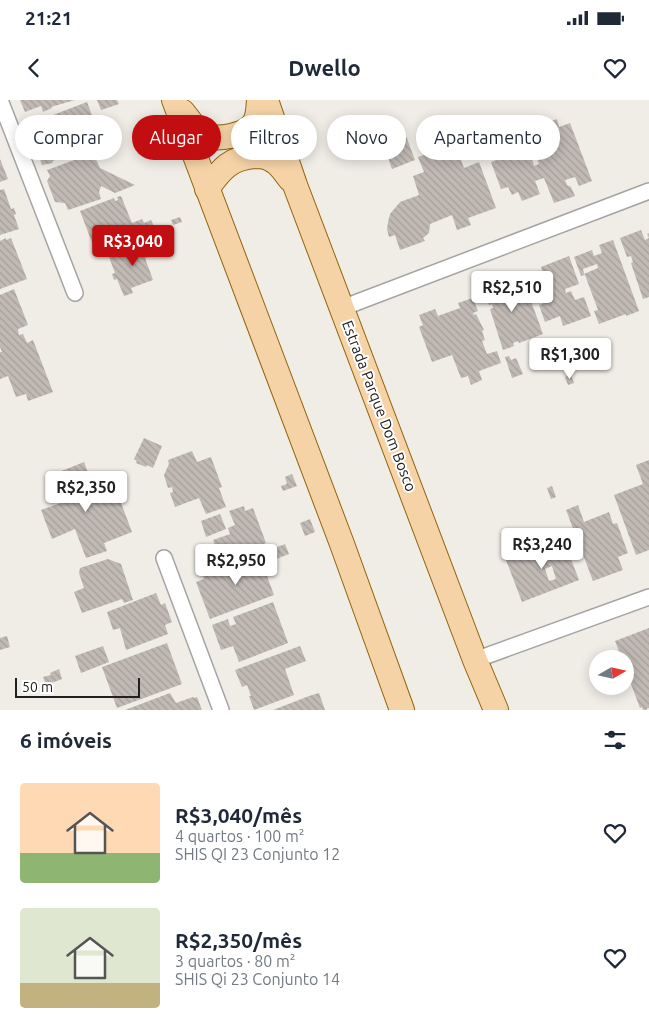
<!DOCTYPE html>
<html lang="pt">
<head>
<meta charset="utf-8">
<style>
	:root { --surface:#fff; --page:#f2f2f3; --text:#1f2937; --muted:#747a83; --accent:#c20e10 }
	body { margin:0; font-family:Ubuntu,sans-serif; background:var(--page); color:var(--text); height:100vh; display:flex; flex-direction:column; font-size:19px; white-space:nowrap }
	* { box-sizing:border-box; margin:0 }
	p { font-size:16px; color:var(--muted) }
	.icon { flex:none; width:28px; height:28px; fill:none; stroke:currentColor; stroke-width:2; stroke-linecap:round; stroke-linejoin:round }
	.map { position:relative; height:610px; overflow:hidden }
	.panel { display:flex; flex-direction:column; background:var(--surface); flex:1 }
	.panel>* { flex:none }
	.banner { position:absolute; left:15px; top:15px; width:620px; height:45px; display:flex; gap:10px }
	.needle { width:32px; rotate:81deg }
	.fabs { position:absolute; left:589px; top:550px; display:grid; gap:10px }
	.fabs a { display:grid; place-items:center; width:45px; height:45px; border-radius:50%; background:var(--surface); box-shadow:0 2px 12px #0003; font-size:25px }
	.scale { position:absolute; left:15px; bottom:12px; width:125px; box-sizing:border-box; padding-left:5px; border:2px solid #202020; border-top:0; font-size:14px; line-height:18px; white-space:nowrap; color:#202020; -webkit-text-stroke:4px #fff; paint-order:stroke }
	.price { position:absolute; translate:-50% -42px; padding:0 11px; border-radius:5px; background:#fff; color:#222; font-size:16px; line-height:32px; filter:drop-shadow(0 1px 2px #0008) }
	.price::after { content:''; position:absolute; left:50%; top:30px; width:15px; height:11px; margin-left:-8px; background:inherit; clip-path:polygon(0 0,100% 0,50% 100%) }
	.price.current { background:var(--accent); color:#fff }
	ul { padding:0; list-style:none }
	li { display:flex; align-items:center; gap:15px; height:125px; padding:0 20px }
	li span { display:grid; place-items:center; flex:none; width:140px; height:100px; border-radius:5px; color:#555 }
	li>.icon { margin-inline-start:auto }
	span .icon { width:60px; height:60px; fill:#fffc; stroke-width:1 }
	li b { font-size:21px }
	h2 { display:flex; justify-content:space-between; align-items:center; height:60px; padding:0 20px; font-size:21px }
	.tag { padding:0 18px; border-radius:22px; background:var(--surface); box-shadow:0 2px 12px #0003; font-size:18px; line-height:45px }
	.tag.current { background:var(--accent); color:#fff }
	.status { display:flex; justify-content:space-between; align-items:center; height:35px; padding:0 25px; background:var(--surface); direction:ltr }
	.status svg { height:14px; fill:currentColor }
	header { display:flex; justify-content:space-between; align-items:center; height:65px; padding:0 20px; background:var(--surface); font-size:22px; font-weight:600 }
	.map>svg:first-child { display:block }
	.building { fill:url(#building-back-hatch); fill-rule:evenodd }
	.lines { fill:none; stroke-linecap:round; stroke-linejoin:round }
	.minor-casing { stroke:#a4a4a4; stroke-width:18 }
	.primary-casing { stroke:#92640b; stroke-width:26 }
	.minor { stroke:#fff; stroke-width:15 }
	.primary { stroke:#f6d3a7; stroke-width:24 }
	.labels { text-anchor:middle; stroke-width:4; stroke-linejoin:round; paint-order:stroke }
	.street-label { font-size:15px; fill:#202020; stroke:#fff }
</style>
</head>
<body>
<div class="status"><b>21:21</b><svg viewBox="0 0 49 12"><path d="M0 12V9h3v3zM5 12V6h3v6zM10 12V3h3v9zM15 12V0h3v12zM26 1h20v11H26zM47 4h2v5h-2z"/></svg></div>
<header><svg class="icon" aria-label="back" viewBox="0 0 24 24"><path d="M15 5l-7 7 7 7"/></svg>Dwello<svg class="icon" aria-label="heart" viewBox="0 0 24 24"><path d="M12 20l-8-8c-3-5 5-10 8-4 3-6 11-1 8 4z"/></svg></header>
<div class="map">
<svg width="649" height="610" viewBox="0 0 649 610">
	<defs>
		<pattern id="building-back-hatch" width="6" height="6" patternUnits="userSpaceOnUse" patternTransform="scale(1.25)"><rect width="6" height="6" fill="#c0b9b4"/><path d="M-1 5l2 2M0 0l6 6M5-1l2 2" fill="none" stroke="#a59f9a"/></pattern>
	</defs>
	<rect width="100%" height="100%" fill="#f0ede7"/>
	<g class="building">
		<polygon points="20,0 75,0 51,7 52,8 43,12 41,6 25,12"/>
		<polygon points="97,0 117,0 119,4 101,10"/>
		<polygon points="87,2 100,36 73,47 76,54 62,60 61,58 52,61 53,63 42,65 38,53 43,51 41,47 43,46 36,27 54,20 53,15"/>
		<path d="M557,19l2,8 11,-4 22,58 -13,5 -4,-9 -10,3 2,5 4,2 4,9 -21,7 -10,-25 -9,3 5,13 -18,7 -4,-9 -6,3 -4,-8 -7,2 -10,-27 42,-15 -6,-17zM536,57l3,7 -5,2 -2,-7z"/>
		<polygon points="480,21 483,29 474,32 477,41 464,46 459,31"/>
		<polygon points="406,36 415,60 392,69 383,44"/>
		<polygon points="455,44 464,68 479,62 496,108 468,118 471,125 457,130 452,115 430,124 429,133 423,138 425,141 400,150 395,135 389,137 387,129 388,122 390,114 400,102 419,95 413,76 424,72 418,57"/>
		<polygon points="93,53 100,68 135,85 115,93 101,86 99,92 101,99 68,110 65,103 55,102 47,81 50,76 47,70"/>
		<polygon points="0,59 8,79 0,82"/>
		<polygon points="4,89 11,109 14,108 16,114 14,115 19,129 0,135 0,90"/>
		<polygon points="121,96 132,123 142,119 144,123 151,120 156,131 139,138 142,133 140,126 133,129 136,138 129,138 130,140 96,153 80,111 114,98 115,101 118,100 117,97"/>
		<polygon points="180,117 182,122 173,125 171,120"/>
		<polygon points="641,130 645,140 649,138 647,134 649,133 649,197 643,199 631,163 633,162 631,156 627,157 620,138"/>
		<polygon points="6,138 6,140 11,138 27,179 0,189 0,141"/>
		<path d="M613,140l26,71 -13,5v-2l-27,10 -5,-13 4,-1 -13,-35 -4,1 -7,-19 18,-7 2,6 8,-3 -3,-8zM597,164l1,4 -14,6 -1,-5z"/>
		<polygon points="151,141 156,154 145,158 153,180 131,188 133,193 124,196 117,179 114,180 112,174 115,173 109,157"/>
		<polygon points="569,156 579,184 565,189 566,193 571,191 575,200 584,197 591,216 563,226 560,216 545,222 539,205 543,204 540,197 536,198 530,182 544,177 541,167"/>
		<polygon points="510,177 516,195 527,190 543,234 519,243 518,241 513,243 514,246 503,250 490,209 493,208 492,204 489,205 486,196 482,198 480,191 484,189 483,187"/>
		<polygon points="14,189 28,225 18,229 18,230 19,235 23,234 27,243 33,240 53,292 28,301 26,294 16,297 8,276 0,279 0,252 2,252 0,247 0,195"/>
		<polygon points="473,198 478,211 473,213 474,215 476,214 484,230 482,231 485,240 482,241 487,254 497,251 501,263 479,271 482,280 471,285 468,276 461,278 452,255 432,262 419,227 423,225 419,215 435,209 438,216 460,208 458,203"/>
		<polygon points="560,240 565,252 557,254 553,243"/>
		<polygon points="509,256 511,260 516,258 523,274 512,278 505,257"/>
		<polygon points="571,275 574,283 568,285 565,277"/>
		<polygon points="144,338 162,346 153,368 147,365 146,367 136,363 137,361 134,359"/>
		<polygon points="192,351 197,362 211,357 222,387 219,388 226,407 206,414 199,398 175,407 170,393 173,392 172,387 168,388 164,375 169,364 168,360"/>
		<polygon points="649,360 649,450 636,455 614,395 643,384 636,365"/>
		<polygon points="84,362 100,404 101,401 118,395 132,432 104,443 107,451 86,458 75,429 52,439 41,410 69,400 59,372"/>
		<polygon points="292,374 297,386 283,391 281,386 287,384 285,377"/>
		<polygon points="552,386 556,397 551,399 547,388"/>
		<polygon points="578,405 584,422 609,412 613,424 617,423 628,453 618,457 623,470 593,481 566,410"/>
		<polygon points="244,406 245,411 253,408 266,443 263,444 264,446 221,463 213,440 230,434 228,428 235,425 229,411"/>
		<polygon points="220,414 226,429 206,437 201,421"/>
		<polygon points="310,419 315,432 305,436 300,423"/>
		<path d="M563,438l16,42 -57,22 -16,-42zM552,466l4,13 -7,2 -4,-12z"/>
		<polygon points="285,444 289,454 271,461 267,451"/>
		<polygon points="265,453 272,474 267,476 274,495 210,519 196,482 204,479 203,474"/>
		<polygon points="108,459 121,464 133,500 124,503 122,499 82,513 74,492 84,488 79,473 80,468"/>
		<polygon points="156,493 161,505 165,503 172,522 165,525 168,534 126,550 120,528 113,530 107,512"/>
		<polygon points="273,502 288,543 239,562 233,546 221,550 212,525 228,519 230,526 236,524 233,517"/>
		<polygon points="649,528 649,608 646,609 647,610 643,610 642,607 640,608 625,568 625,559 622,559 615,541"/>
		<polygon points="7,536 10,547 0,550 0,538"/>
		<polygon points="167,543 182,584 117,608 102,567"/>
		<polygon points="103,546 109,562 81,573 75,556"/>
		<polygon points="300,546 306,561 285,569 294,595 254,610 249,596 251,596 247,585 242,587 235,570"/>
		<polygon points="59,569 62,579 46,585 43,577 51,575 50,573"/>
		<polygon points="170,593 176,603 193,597 194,598 197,597 202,610 125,610"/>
		<polygon points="319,593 325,610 273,610 309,596"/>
	</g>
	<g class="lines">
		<g class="minor-casing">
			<g id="minor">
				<polyline points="0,0 75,193"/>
				<polyline points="342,208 649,91"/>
				<polyline points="164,458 221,610"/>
				<polyline points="475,560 649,497"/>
			</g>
		</g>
		<g class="primary-casing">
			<g id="primary">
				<polyline points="174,0 342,444 402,610"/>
				<polyline points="266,0 295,85 475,560 496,610"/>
				<path d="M183,12c6,8 14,20 24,24 12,4 37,-1 45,-10 7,-7 6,-17 7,-26"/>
				<path d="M207,89c14,-20 24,-32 50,-33 6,0 13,2 18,6 6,4 11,12 15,17"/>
			</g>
		</g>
		<use href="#minor" class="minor"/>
		<use href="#primary" class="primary"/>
	</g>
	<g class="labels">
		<g class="street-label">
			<text transform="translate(379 306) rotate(69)" y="5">Estrada Parque Dom Bosco</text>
		</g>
	</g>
</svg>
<div class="fabs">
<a><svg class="needle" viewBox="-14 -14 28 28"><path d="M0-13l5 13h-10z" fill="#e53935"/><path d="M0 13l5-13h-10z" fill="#747a83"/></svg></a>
</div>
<div class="scale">50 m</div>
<b class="price current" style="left:133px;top:167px">R$3,040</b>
<b class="price" style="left:512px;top:213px">R$2,510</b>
<b class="price" style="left:570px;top:280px">R$1,300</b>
<b class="price" style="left:86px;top:413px">R$2,350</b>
<b class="price" style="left:542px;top:470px">R$3,240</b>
<b class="price" style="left:236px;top:486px">R$2,950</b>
<div class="banner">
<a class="tag">Comprar</a>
<a class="tag current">Alugar</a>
<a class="tag">Filtros</a>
<a class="tag">Novo</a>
<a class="tag">Apartamento</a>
</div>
</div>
<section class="panel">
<h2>6 imóveis<svg class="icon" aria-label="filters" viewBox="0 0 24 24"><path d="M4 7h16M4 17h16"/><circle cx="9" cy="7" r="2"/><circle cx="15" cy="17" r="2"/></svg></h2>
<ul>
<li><span style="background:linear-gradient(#ffd9b3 70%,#8fb573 0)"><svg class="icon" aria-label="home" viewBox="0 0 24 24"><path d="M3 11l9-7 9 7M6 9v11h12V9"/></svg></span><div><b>R$3,040/mês</b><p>4 quartos · 100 m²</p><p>SHIS QI 23 Conjunto 12</p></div><svg class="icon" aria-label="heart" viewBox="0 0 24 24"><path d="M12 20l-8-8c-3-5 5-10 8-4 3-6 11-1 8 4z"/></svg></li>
<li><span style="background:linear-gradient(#dfe7d0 75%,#c2b280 0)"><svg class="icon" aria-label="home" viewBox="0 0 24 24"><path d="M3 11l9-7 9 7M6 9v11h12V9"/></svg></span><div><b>R$2,350/mês</b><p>3 quartos · 80 m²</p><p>SHIS Qi 23 Conjunto 14</p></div><svg class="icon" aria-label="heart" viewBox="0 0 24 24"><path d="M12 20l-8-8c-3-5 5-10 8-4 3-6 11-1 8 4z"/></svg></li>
</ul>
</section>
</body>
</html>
